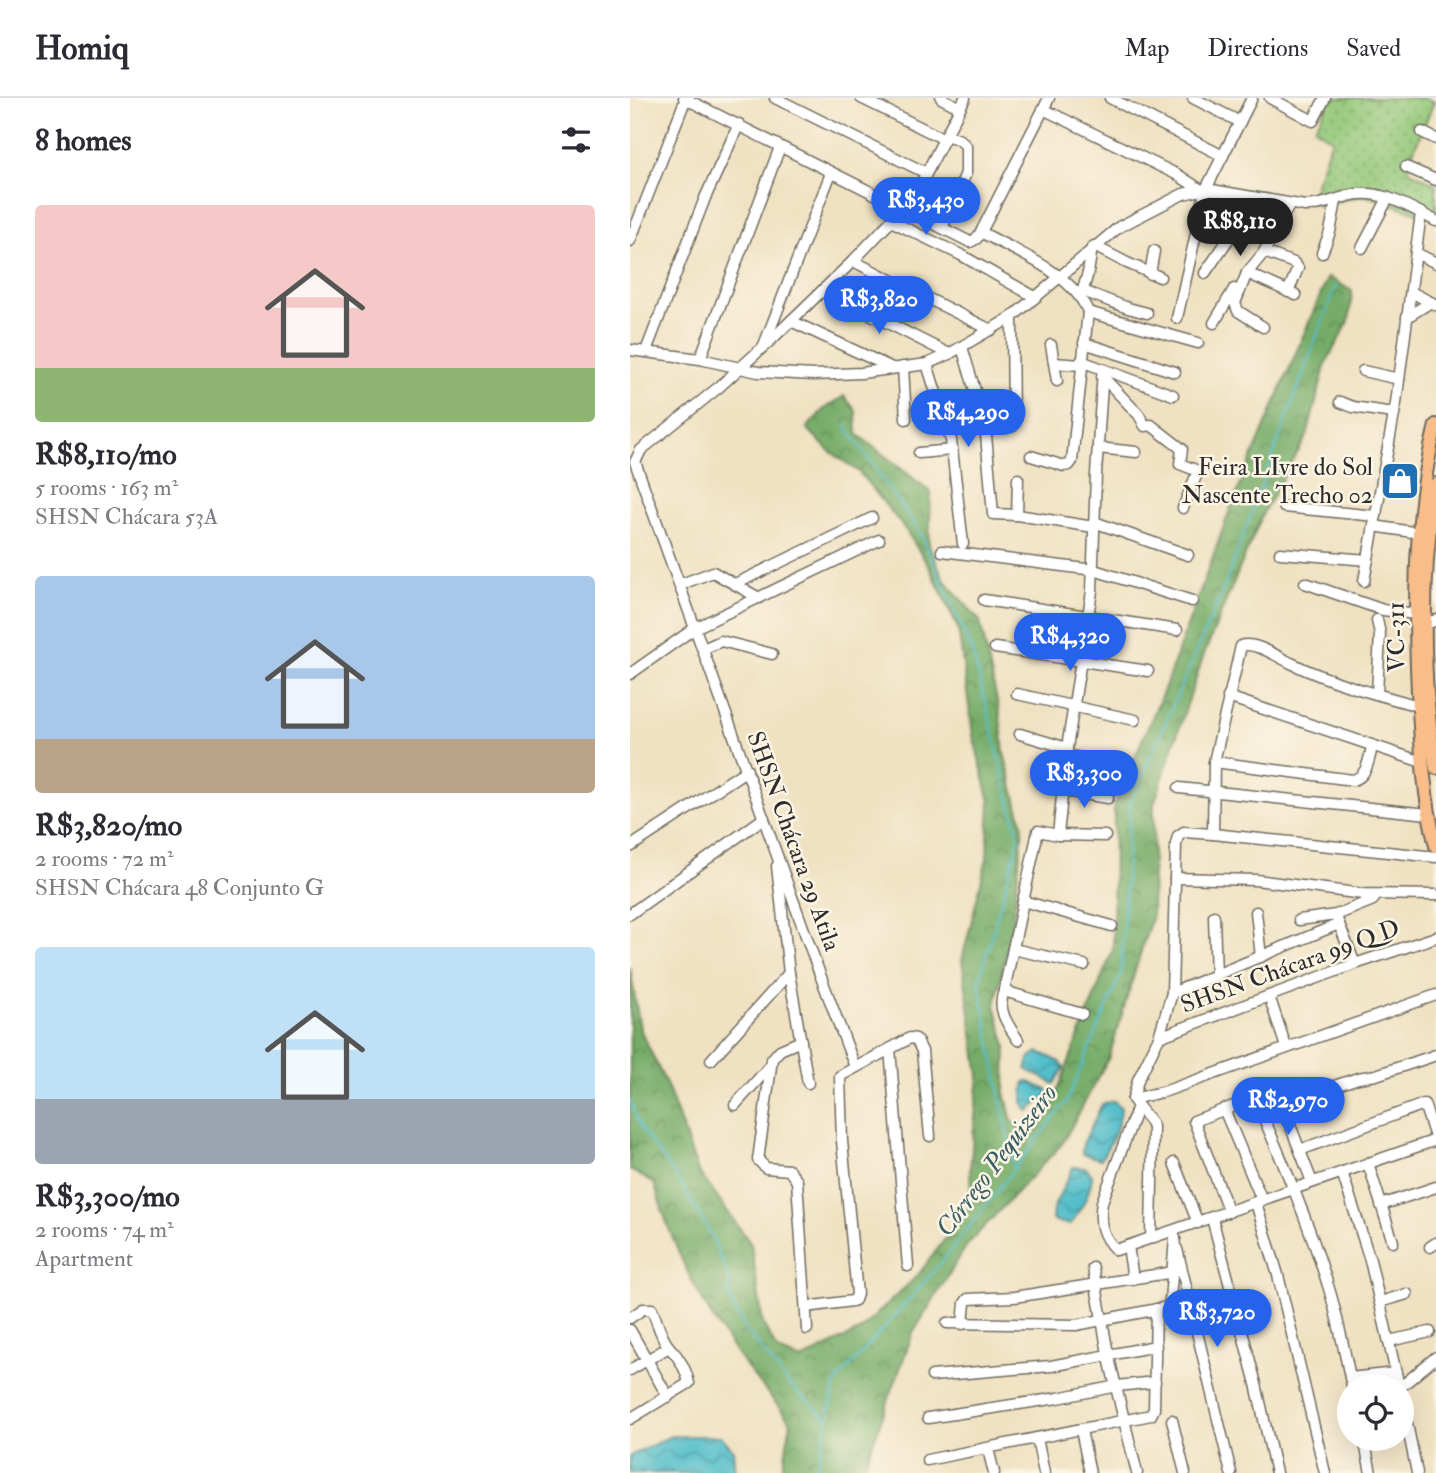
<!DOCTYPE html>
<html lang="en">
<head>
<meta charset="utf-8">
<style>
	:root { --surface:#fff; --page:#f2f2f3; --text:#2b2b33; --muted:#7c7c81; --line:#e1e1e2; --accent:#2563eb }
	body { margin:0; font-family:"IM FELL Double Pica",serif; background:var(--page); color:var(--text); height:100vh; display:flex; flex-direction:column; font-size:26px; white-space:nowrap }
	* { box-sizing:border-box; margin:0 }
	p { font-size:23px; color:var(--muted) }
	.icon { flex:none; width:38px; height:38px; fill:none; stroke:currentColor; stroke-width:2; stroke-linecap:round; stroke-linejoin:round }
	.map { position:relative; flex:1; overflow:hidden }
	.panel { display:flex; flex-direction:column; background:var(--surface); width:630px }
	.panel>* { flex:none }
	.tools { position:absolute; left:707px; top:1276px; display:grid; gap:14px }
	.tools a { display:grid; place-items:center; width:77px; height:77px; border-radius:50%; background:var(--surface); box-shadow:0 7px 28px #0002; font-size:35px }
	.price { position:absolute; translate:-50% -60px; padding:0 16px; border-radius:24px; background:var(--accent); color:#fff; font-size:23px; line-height:46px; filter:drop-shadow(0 2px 4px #0008) }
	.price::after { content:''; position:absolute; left:50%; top:42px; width:21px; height:16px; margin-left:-10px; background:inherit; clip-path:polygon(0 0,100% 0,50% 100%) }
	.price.selected { background:#222; color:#fff }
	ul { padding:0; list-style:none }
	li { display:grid; align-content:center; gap:14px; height:371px; padding:0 35px }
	li span { display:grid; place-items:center; height:217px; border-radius:7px; color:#555 }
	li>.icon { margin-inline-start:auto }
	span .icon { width:126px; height:126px; fill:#fffc; stroke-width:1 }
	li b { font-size:30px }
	h2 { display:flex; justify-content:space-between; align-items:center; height:84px; padding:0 35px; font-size:30px }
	header { display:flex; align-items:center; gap:42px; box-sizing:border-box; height:98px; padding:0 35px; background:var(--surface); border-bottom:2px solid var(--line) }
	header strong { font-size:33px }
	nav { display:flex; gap:38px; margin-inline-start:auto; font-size:24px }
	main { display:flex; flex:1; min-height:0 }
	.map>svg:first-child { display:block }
	.grass { fill:url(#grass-dots); stroke:#5f7952; stroke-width:2 }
	.forest { fill:url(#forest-crowns); stroke:#506c4a; stroke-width:2 }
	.water { fill:url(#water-waves); stroke:#3e747a; stroke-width:2 }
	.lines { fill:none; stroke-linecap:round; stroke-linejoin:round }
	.stream { stroke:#51beca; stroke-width:2 }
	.minor-casing { stroke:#706b60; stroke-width:13 }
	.major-casing { stroke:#706b60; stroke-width:16 }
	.minor { stroke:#fff; stroke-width:10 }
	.major { stroke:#f8bd89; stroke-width:12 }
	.labels { text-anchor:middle; stroke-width:5; stroke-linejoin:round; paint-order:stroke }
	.poi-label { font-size:24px; fill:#2b2b2b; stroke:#fcf5e5; text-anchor:end }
	.street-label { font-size:24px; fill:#2b2b2b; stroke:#fcf5e5 }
	.water-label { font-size:26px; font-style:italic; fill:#385e63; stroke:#fcf5e5 }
</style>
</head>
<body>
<header>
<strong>Homiq</strong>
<nav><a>Map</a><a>Directions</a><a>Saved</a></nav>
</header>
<main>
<section class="panel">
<h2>8 homes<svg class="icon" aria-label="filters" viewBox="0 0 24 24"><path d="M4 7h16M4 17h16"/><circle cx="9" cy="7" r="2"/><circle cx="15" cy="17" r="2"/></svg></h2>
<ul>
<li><span style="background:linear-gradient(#f6c9c9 75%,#8fb573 0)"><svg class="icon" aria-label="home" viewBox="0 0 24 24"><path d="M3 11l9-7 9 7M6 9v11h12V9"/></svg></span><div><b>R$8,110/mo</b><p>5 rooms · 163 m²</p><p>SHSN Chácara 53A</p></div></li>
<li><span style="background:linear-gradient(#a9c7e8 75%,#b9a48a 0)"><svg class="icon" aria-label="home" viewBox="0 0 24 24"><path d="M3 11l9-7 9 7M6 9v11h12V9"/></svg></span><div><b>R$3,820/mo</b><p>2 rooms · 72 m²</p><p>SHSN Chácara 48 Conjunto G</p></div></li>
<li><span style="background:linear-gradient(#bfe0f5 70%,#9aa5b1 0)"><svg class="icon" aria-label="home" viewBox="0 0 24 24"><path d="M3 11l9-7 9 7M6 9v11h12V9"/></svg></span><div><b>R$3,300/mo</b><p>2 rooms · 74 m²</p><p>Apartment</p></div></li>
</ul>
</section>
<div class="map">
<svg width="806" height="1375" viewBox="0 0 806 1375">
	<defs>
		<pattern id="grass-dots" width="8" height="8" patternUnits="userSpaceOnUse" patternTransform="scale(1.75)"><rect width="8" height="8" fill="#93c778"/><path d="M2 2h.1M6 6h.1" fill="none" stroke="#78a263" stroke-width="1.8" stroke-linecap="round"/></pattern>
		<pattern id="forest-crowns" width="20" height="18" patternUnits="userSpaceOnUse" patternTransform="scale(1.75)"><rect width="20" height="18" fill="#76ac68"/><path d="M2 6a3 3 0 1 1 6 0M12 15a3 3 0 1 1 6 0" fill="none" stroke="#618c56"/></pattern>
		<pattern id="water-waves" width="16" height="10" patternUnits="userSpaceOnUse" patternTransform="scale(1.75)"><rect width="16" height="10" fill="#51beca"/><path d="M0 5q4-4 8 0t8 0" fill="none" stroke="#439ba4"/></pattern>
	</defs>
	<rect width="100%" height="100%" fill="#fcf5e5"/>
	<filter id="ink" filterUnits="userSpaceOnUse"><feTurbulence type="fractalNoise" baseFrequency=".0143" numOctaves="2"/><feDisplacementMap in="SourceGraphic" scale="14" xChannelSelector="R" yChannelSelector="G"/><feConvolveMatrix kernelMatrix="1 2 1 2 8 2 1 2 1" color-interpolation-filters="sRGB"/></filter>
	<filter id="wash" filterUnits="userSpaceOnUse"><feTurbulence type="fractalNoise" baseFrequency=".00686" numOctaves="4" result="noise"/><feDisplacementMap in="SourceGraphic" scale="28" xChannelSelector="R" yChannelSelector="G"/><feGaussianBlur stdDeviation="1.57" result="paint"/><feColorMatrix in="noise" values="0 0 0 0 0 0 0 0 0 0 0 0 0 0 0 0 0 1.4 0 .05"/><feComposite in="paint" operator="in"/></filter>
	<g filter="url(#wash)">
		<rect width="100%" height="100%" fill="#efe1c1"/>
		<polygon class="grass" points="701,0 796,0 804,4 780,61 778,72 806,86 806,121 734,97 688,108 680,102 702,41 685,30"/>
		<path class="forest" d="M698,179l24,14 -3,30 -23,42 -19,73 -43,75 -24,56 -37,90 -49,147 -2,111 -43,142 -47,87 -95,101 -54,88 -51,140h-80l9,-51c-21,-27 -45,-53 -64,-82 -32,-47 -58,-103 -73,-157l-24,-13v-203l10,62 27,57 31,85 53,73 12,80 15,27 23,9 58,-29 59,-56 53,-71 -1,-35 9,-94 -17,-115 25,-102 3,-56 -17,-67 -15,-107 -28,-60 -25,-39 -46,-57 -32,-23 -20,-21 16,-18 21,-14 12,15 1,23 74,58 -2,53 15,35 36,41 20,94 4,38 19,74 -10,94 -18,84 11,41 -1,47 7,28 17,13 21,-24 63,-161 1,-144 49,-113 68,-185z"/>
		<g class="water">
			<polygon points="409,954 430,964 434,970 424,986 396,971 400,959"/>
			<polygon points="397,983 418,992 417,998 398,1013 393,1005 394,986"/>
			<path d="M484,1003l7,7c-1,18 -11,36 -20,51l-19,-5 1,-10 19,-40z"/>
			<path d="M443,1069l13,1 6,7c-1,17 -12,36 -22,50l-18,-5 1,-11z"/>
			<polygon points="41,1338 91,1338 103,1352 105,1375 0,1375 0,1358"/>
		</g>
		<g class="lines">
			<g class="stream">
				<polyline points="215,327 291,436 343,555 389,740 349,884 384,1071"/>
				<polyline points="0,1003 11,1031 44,1075 81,1136 99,1181 100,1201 114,1229 157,1284 197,1321"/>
				<polyline points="186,1375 206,1284 311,1165 437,1003 491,876 500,706 593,492 706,187"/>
			</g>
		</g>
	</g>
	<g filter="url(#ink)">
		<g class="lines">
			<g class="minor-casing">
				<g id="minor">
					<polyline points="54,0 340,144 346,141 351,134 419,0"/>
					<polyline points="145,0 296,75"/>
					<polyline points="231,0 314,41"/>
					<polyline points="311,0 329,9"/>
					<polyline points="480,0 593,58"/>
					<polyline points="563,0 610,24"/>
					<polyline points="640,0 683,23 695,0"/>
					<polyline points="413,11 548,77 571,92"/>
					<polyline points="792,34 806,41"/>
					<polyline points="776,69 806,82"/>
					<polyline points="277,113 335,0"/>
					<polyline points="261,123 331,157 405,199"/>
					<polyline points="312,130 336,75 336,48 330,42 316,37"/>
					<path d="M351,134c35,20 92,41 107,80l-16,149 -3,4 -5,1 -33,-10"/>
					<polyline points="0,143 56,0"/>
					<polyline points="464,148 497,165 530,179"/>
					<polyline points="732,150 758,100"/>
					<polyline points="634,154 664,165 668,170 658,194"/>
					<polyline points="692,155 700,134 706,103"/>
					<polyline points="786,155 806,165"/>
					<polyline points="223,163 361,232"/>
					<polyline points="575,175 600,139 622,99"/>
					<polyline points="617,175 666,197"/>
					<polyline points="520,176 524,153"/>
					<polyline points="193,192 319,256"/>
					<polyline points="453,193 498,210 517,215"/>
					<polyline points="781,194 806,207"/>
					<polyline points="451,198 458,175 462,150"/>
					<polyline points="458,214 568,245"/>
					<polyline points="382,219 383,328"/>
					<polyline points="777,219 801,204"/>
					<polyline points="547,220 576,91 622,0"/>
					<polyline points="161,223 262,270"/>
					<polyline points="584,225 604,191"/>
					<polyline points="633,229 608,213 605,205 617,175 634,154 660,106"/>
					<polyline points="454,245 545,274"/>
					<polyline points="134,247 201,75"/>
					<polyline points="421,247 427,283"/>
					<polyline points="332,249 355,326 363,416 387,417 464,429"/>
					<path d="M0,252l70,9 58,13 56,3 47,-2 66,-9 22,-10 63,-37 107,-90 64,-33 23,-5 99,17c16,0 28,-6 43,-10 31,-9 61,11 88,25"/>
					<polyline points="16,253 75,100 109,26"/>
					<polyline points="70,261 150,49"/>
					<polyline points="451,263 543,297"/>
					<polyline points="424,265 451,267"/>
					<polyline points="297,266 321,342 333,446"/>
					<polyline points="273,269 276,321"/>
					<polyline points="733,273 769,281"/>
					<polyline points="472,278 509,317 515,328 521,327 552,351 550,366 568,373 553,410"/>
					<polyline points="710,304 723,309 763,315"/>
					<polyline points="468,350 506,354"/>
					<polyline points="289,355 322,352"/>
					<polyline points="654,409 746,418"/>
					<polyline points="387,417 388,381"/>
					<polyline points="464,424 558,457"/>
					<polyline points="744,428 789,435"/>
					<polyline points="312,453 464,472 562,503"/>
					<polyline points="650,455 738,462"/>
					<polyline points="734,483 766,305 791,115"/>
					<polyline points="675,485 753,512 786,516"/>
					<polyline points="105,486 242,420"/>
					<polyline points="49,487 83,474 129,500"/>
					<polyline points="354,502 547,532"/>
					<polyline points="796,526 806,522"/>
					<polyline points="365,550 518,573"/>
					<polyline points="73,551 91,543 142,556"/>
					<polyline points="0,576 65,530 249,442"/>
					<polyline points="387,596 505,622"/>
					<polyline points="747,596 750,536 747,522"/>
					<polyline points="598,599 792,664"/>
					<polyline points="390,636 437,650"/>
					<path d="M742,649c-3,12 -5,30 -19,33l-139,-18 27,-116c14,-5 37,11 50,17 41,20 84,31 128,43"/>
					<polyline points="437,657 495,669"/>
					<polyline points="549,690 798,716"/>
					<polyline points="434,693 478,700"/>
					<polyline points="583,736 584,664"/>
					<polyline points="428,737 437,650 462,493 466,376 473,272"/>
					<polyline points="0,749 117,672"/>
					<polyline points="147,768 159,875 178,985"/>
					<polyline points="545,780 626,782 733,796 806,797"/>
					<polyline points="393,803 482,828"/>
					<polyline points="626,814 631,859"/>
					<polyline points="0,816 134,720"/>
					<polyline points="584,818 586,878"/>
					<polyline points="707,821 725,866"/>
					<polyline points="669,822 706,817 743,802 746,797"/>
					<polyline points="383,851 454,867"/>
					<polyline points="374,893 452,916"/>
					<polyline points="542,895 709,826"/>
					<polyline points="639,898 656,949"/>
					<polyline points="529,939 725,866 806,839"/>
					<path d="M388,942c-10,-15 -22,-31 -14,-49l34,-160 20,4 47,1"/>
					<polyline points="171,943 150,952 142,961 128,1062 136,1070 159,1072 167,1083 177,1231"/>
					<polyline points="260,951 278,1168"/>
					<polyline points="81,962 159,875"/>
					<polyline points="225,969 188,871 5,364 11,352 89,289 142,241 223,163 261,123 269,110"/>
					<polyline points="503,1001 508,982 529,939 542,895 546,746 548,738 554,734 583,736 806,759"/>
					<path d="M503,1001l5,7 -36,96c-3,20 -1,34 14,48l320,-110"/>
					<polyline points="503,1001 536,993 806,897"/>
					<polyline points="105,1007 139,969"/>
					<polyline points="508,1008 521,1024 523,1029 521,1140"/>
					<polyline points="594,1011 632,1102"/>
					<polyline points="670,1052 794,1006 806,1042"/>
					<polyline points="544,1065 568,1125"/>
					<polyline points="738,1065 763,1144"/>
					<polyline points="712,1074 740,1162 769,1288"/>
					<polyline points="682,1084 652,1006 728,980 746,977 806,957"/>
					<polyline points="626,1105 648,1177 695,1375"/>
					<polyline points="751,1107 806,1089"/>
					<path d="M599,1114l-35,-91 61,-23c28,64 55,127 75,194 9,31 15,63 22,94"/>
					<polyline points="582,1120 626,1286 646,1375"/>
					<polyline points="498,1148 503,1181"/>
					<polyline points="800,1149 806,1145"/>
					<polyline points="547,1151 601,1375"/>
					<polyline points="463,1170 478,1256 507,1375"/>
					<polyline points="750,1204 777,1196"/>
					<polyline points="176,1209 222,1203 225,1202 227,1196 212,1043 210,978 280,940 286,941 292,953 300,1038"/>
					<path d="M0,1220l13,-9h9c5,12 9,29 17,38 10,10 17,21 20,36l-59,36"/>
					<polyline points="317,1225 446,1227 533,1210 538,1208 540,1203 545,1140"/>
					<polyline points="333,1226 335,1205 338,1201 384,1199 544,1174"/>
					<polyline points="0,1232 38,1299"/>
					<polyline points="759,1243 800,1234"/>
					<polyline points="0,1272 39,1249"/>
					<polyline points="302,1278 421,1268 526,1248"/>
					<polyline points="720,1280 765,1275"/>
					<polyline points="772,1288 806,1259"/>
					<polyline points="772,1301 787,1375"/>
					<polyline points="298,1320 428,1300 487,1288 525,1284"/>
					<polyline points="542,1322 555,1375"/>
					<polyline points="451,1332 460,1375"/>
					<polyline points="407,1340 414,1375"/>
					<polyline points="734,1340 741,1375"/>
					<polyline points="358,1351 364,1375"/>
					<polyline points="297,1362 521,1317 524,1311 526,1211"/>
				</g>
			</g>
			<g class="major-casing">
				<g id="major">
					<path d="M806,327c-22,87 -22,177 -18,267 3,52 5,103 18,154"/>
					<path d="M806,386c-15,88 -15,196 0,284"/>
				</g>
			</g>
			<use href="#minor" class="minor"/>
			<use href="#major" class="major"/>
		</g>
	</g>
	<defs>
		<g id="shop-square" transform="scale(2.0125)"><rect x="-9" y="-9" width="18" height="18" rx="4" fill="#1f6fb2" stroke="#fcf5e5"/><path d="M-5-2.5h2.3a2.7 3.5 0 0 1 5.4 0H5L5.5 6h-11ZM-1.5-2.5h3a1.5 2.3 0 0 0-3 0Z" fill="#fff"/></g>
	</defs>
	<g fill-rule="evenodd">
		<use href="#shop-square" x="770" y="383"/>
	</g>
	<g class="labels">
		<g class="poi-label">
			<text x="743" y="377">Feira LIvre do Sol<tspan x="743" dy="28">Nascente Trecho 02</tspan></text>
		</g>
		<g class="street-label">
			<text transform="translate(766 539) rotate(-91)" y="8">VC-311</text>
			<text transform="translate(164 743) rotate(70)" y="8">SHSN Chácara 29 Atila</text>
			<text transform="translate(660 868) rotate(-20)" y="8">SHSN Chácara 99 Q D</text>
		</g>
		<g class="water-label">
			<text transform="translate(366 1062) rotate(-53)" y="9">Córrego Pequizeiro</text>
		</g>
	</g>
</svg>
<div class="tools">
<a><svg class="icon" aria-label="locate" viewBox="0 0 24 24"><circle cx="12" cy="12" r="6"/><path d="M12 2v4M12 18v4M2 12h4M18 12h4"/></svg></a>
</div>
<b class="price" style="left:296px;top:139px">R$3,430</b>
<b class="price selected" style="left:610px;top:160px">R$8,110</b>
<b class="price" style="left:249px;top:238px">R$3,820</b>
<b class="price" style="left:338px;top:351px">R$4,290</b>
<b class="price" style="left:440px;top:575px">R$4,320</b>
<b class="price" style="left:454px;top:712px">R$3,300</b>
<b class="price" style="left:658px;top:1039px">R$2,970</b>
<b class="price" style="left:587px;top:1251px">R$3,720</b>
</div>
</main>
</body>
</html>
